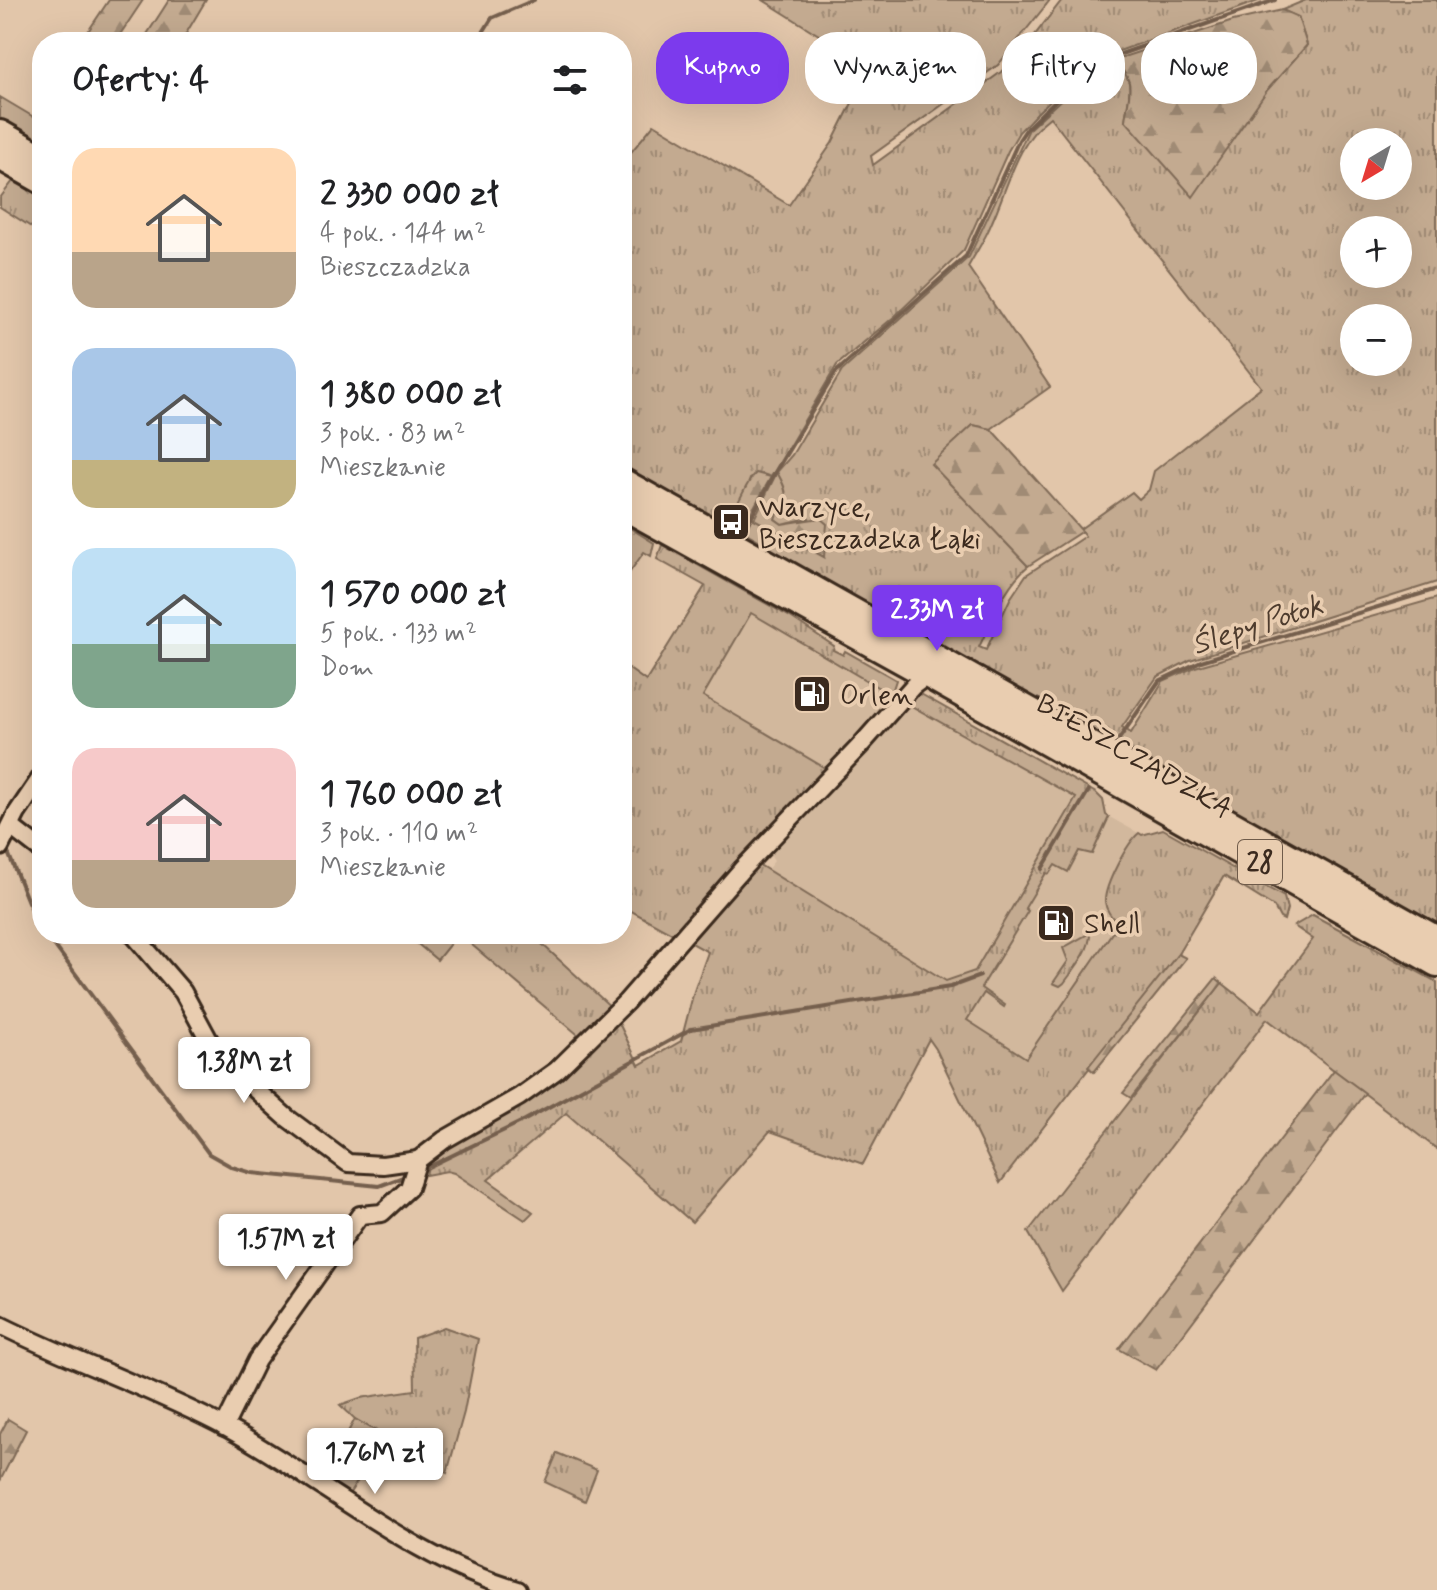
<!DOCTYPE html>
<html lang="pl">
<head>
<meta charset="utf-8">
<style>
	:root { --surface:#fff; --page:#f2f2f2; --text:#202124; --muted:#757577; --accent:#7c3aed }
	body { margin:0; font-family:Mynerve,sans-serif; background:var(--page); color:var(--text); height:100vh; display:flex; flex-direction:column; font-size:30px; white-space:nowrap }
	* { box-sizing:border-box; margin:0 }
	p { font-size:26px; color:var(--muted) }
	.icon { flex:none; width:44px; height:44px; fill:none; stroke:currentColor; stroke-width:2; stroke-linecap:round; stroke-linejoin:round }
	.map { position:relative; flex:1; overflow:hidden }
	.details { position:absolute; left:32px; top:32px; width:600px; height:912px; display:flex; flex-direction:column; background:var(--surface); border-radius:32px; box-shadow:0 8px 32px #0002 }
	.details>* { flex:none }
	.banner { position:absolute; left:656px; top:32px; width:660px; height:72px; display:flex; gap:16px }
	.needle { width:52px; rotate:218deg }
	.buttons { position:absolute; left:1340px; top:128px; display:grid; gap:16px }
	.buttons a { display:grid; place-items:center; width:72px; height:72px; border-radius:50%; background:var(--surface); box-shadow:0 8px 32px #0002; font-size:40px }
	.price { position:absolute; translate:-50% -68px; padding:0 18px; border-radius:8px; background:#fff; color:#222; font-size:26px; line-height:52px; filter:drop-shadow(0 2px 4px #0008) }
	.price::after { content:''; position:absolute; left:50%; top:48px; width:24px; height:18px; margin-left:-12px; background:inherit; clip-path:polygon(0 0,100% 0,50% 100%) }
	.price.current { background:var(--accent); color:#fff }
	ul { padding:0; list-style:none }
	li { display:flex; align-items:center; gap:24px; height:200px; padding:0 40px }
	li span { display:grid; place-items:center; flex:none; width:224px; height:160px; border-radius:24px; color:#555 }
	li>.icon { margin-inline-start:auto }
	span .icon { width:96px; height:96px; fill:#fffc; stroke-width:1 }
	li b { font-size:34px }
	h2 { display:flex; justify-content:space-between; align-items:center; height:96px; padding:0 40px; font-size:34px }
	.chip { padding:0 28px; border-radius:32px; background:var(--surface); box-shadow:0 8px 32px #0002; font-size:28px; line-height:72px }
	.chip.current { background:var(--accent); color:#fff }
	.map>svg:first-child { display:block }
	.built { fill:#d2b89d }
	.grass { fill:url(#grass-tufts); stroke:#7f6a57; stroke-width:2; fill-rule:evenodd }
	.forest { fill:url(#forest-firs); stroke:#7f6a57; stroke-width:2 }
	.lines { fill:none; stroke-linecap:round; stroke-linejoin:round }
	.stream { stroke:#745f4d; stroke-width:4 }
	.minor-casing { stroke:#3b2a1e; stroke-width:22 }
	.primary-casing { stroke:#3b2a1e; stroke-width:32 }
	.minor { stroke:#e9cdb0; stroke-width:16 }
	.primary { stroke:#e9cdb0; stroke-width:26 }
	.labels { text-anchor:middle; stroke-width:7; stroke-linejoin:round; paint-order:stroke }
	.shield { fill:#e9cdb0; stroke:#6f5b4a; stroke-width:2 }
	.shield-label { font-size:26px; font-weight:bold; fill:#3b2a1e }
	.poi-label { font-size:28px; fill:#3b2a1e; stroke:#e9cdb0; text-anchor:start }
	.street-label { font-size:28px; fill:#3b2a1e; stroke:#e9cdb0 }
	.water-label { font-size:30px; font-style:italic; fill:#4e3c2e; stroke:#e9cdb0 }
</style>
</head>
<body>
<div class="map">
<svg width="1437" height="1590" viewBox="0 0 1437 1590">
	<defs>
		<pattern id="grass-tufts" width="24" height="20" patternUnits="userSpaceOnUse" patternTransform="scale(2)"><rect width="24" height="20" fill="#c3aa90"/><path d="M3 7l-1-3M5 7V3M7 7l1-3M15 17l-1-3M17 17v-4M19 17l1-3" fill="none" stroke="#a08b75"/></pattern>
		<pattern id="forest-firs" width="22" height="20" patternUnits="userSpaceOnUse" patternTransform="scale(2)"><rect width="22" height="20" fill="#c3aa90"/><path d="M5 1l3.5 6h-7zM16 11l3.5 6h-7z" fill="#a08b75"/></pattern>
	</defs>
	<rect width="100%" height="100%" fill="#e2c6aa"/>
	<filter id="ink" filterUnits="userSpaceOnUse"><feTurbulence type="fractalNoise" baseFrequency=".0125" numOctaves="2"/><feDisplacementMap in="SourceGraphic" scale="16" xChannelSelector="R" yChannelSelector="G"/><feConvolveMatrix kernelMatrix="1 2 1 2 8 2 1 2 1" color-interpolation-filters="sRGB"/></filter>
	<g filter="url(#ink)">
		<g class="built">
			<polygon points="751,612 896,698 830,771 703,696"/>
			<polygon points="908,704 1076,798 975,971 946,981 767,870 774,861 770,855 799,824 796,822"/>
			<polygon points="1086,804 1142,835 1125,920 1029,1060 958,1019"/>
		</g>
		<g class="grass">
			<path d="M763,0h287l-52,65 -127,91 2,9 128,-93 33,-36 28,-36h199l-170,61 -56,54 -16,17 -11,19 -44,99 -69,66 -58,49 -66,112 -8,-3 -13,5 -4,14 -11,15 89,49 -15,-39 -27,6 -7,-5 4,-39 -2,-8 15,-17 50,-84 127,-114 60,-128 67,-62 15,-6c27,17 18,32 14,60l143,-32 39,-44 -9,-28 -16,-7 24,-10h131v582l-247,78 -33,17 -35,50 9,6 32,-52 32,-14 242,-69v327l-460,-258 -4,-6 -4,2 -191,-108 -21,-16 -22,-12v-3l-6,-3 -2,2 -105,-56v-304l32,-39 135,81 43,-62 38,-76zM1050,117l211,270 -107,84 -5,19 -10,9 -7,-7 -52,37 5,7 -59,39 -16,24 -24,51 -7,-3c14,-28 25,-61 49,-81l-96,-102 41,-39 18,4 59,-42 -82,-120c8,-15 18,-29 24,-45 16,-35 25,-81 58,-105zM1354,142h44v44h-44zM1354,230h44v44h-44zM1354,318h44v44h-44z"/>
			<polygon points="0,97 42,122 42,142 0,118"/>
			<polygon points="13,181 42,197 42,234 0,207 0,198"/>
			<polygon points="622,523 654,543 651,556 644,552 622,583"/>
			<polygon points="662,545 792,618 834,646 833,650 843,655 845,651 896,680 891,695 751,613 703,696 830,771 677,936 622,906 622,664 646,681 705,586 657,559"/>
			<path d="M919,693l177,100 7,7 3,15 3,2 -17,37 -13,-3 -11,21 -13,-7 -6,9 -3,-1 -21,35 3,3 -47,77 24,17 -1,2 -20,-14 -17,27 59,38 92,-134c-6,-7 -12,-13 -13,-22 -1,-16 22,-59 34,-69l3,2 21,-6 121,68 3,12 -3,11 -4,-2 -6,-11 -50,-31 -46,78 -178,229 -64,-134 -7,-10 -66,125 -93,-33 -78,91 -126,-109 -78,67 45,32 -8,8 -71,-47 -7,-2 -21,4 3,-13 7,-8 119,-75 63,-58 21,44 42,-24 13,-50 14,-39 -20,-11 67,-75h6l185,115 29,-10 101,-173 -168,-94z"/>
			<polygon points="1313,915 1437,982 1437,1149 1267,1019 1062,1291 1028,1232 1222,983 1259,1012 1313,939 1294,926"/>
			<path d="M1090,933c1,17 -16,36 -26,50l-4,3 -7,-3 15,-22 -5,-13z"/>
			<polygon points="418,934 458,934 437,960 413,940"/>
			<polygon points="459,934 531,934 613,1009 583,1039"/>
			<polygon points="444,1327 478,1339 464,1412 447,1473 355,1419 340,1405 360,1398 415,1390 414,1338"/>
			<polygon points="557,1453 597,1470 585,1501 545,1482"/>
		</g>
		<g class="forest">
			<polygon points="109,0 143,0 115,42 81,42"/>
			<polygon points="169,0 206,0 181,42 142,42"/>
			<path d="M1282,10l16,7 9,28 -39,44 -75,108 -68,-77c4,-27 13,-42 -14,-59l122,-40z"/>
			<polygon points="973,425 991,429 1082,531 1028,566 931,464"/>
			<path d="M777,472c3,6 11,18 8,27 -3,8 -8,11 -10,20l7,5 38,-6 7,6 -3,33 -70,-38z"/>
			<path d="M756,473l15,4 -22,39 -15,-7c8,-11 12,-27 22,-36z"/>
			<polygon points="1178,954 1186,958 1094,1072 1088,1067"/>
			<polygon points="1216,978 1222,983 1131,1098 1123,1093"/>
			<polygon points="1334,1070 1365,1093 1156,1370 1119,1349"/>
			<polygon points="8,1419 26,1430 0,1481 0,1434"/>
			<polygon points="355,1419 386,1437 348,1496 322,1480"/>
		</g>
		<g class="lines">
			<g class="stream">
				<polyline points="477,42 492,18 534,0"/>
				<polyline points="747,525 776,471 836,372 966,256 1019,140 1027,128 1090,67 1101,61 1275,0"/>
				<polyline points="1119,739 1159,681 1201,661 1437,589"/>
				<polyline points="5,851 9,855 28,902 42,927"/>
				<polyline points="1042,869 1089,790"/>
				<polyline points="46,934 209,1154 232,1167 252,1173 379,1186 406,1176"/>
				<polyline points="418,1172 525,1120 691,1029 950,987 980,976"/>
			</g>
			<g class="minor-casing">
				<g id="minor">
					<polyline points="11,827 42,851"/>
					<polyline points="0,847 17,813 42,776"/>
					<polyline points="133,934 183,992 217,1055 286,1117 348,1163 383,1165 418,1160"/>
					<path d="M0,1325c74,37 154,64 227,103 94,51 188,133 291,162"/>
					<polyline points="224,1427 257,1360 360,1215 382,1213 409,1188 418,1160 444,1140 519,1097 557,1070 626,1002 743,868 859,747 913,686 932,672"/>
				</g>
			</g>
			<g class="primary-casing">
				<g id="primary">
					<polyline points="0,134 42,158"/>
					<polyline points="0,156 42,180"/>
					<polyline points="622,482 1437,940"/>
					<polyline points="622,505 927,674 1437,963"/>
				</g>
			</g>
			<use href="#minor" class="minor"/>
			<use href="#primary" class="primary"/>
		</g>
	</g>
	<defs>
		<g id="bus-square" transform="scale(2)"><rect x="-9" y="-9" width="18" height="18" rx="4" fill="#3b2a1e" stroke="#e9cdb0"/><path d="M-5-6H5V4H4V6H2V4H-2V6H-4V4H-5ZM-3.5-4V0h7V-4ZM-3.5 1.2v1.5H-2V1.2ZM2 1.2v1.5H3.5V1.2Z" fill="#fff"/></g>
		<g id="fuel-square" transform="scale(2)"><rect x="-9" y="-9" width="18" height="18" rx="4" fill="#3b2a1e" stroke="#e9cdb0"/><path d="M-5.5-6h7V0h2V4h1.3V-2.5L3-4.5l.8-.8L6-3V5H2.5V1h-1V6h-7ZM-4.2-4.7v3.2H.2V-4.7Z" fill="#fff"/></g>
	</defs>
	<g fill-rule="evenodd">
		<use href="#bus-square" x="731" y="522"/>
		<use href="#fuel-square" x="812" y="694"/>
		<use href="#fuel-square" x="1056" y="923"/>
	</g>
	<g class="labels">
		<rect class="shield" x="1238" y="840" width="44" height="44" rx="6"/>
		<g class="shield-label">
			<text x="1260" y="871">28</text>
		</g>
		<g class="poi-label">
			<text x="759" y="516">Warzyce,<tspan x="759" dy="32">Bieszczadzka Łąki</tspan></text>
			<text x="840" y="704">Orlen</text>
			<text x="1084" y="933">Shell</text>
		</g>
		<g class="street-label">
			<text transform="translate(1135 755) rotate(30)" y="10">BIESZCZADZKA</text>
		</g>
		<g class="water-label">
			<text transform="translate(1257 624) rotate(-18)" y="10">Ślepy Potok</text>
		</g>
	</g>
</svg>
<div class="buttons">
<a><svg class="needle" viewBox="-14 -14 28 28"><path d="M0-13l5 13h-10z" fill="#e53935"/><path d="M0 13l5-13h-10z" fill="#757577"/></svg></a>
<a>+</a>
<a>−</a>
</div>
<b class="price current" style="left:937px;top:653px">2.33M zł</b>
<b class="price" style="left:244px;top:1105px">1.38M zł</b>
<b class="price" style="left:286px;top:1282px">1.57M zł</b>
<b class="price" style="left:375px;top:1496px">1.76M zł</b>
<div class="banner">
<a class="chip current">Kupno</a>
<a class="chip">Wynajem</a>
<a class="chip">Filtry</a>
<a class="chip">Nowe</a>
</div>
<section class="details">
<h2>Oferty: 4<svg class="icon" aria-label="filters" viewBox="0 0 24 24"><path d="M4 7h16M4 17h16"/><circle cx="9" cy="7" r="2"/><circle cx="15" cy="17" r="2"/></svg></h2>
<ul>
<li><span style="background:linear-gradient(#ffd9b3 65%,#b9a48a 0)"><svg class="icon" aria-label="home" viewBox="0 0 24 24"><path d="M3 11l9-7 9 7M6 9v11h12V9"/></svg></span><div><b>2 330 000 zł</b><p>4 pok. · 144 m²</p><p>Bieszczadzka</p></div></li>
<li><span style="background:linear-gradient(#a9c7e8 70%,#c2b280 0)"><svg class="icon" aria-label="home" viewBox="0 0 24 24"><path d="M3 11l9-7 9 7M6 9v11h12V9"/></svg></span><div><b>1 380 000 zł</b><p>3 pok. · 83 m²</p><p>Mieszkanie</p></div></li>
<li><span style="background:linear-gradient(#bfe0f5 60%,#7fa58c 0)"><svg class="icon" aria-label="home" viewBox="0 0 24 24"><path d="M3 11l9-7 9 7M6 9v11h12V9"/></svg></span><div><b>1 570 000 zł</b><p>5 pok. · 133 m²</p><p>Dom</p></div></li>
<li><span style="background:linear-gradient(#f6c9c9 70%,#b9a48a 0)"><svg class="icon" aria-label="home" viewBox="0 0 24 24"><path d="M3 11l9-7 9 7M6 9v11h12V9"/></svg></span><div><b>1 760 000 zł</b><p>3 pok. · 110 m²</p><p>Mieszkanie</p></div></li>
</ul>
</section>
</div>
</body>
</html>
